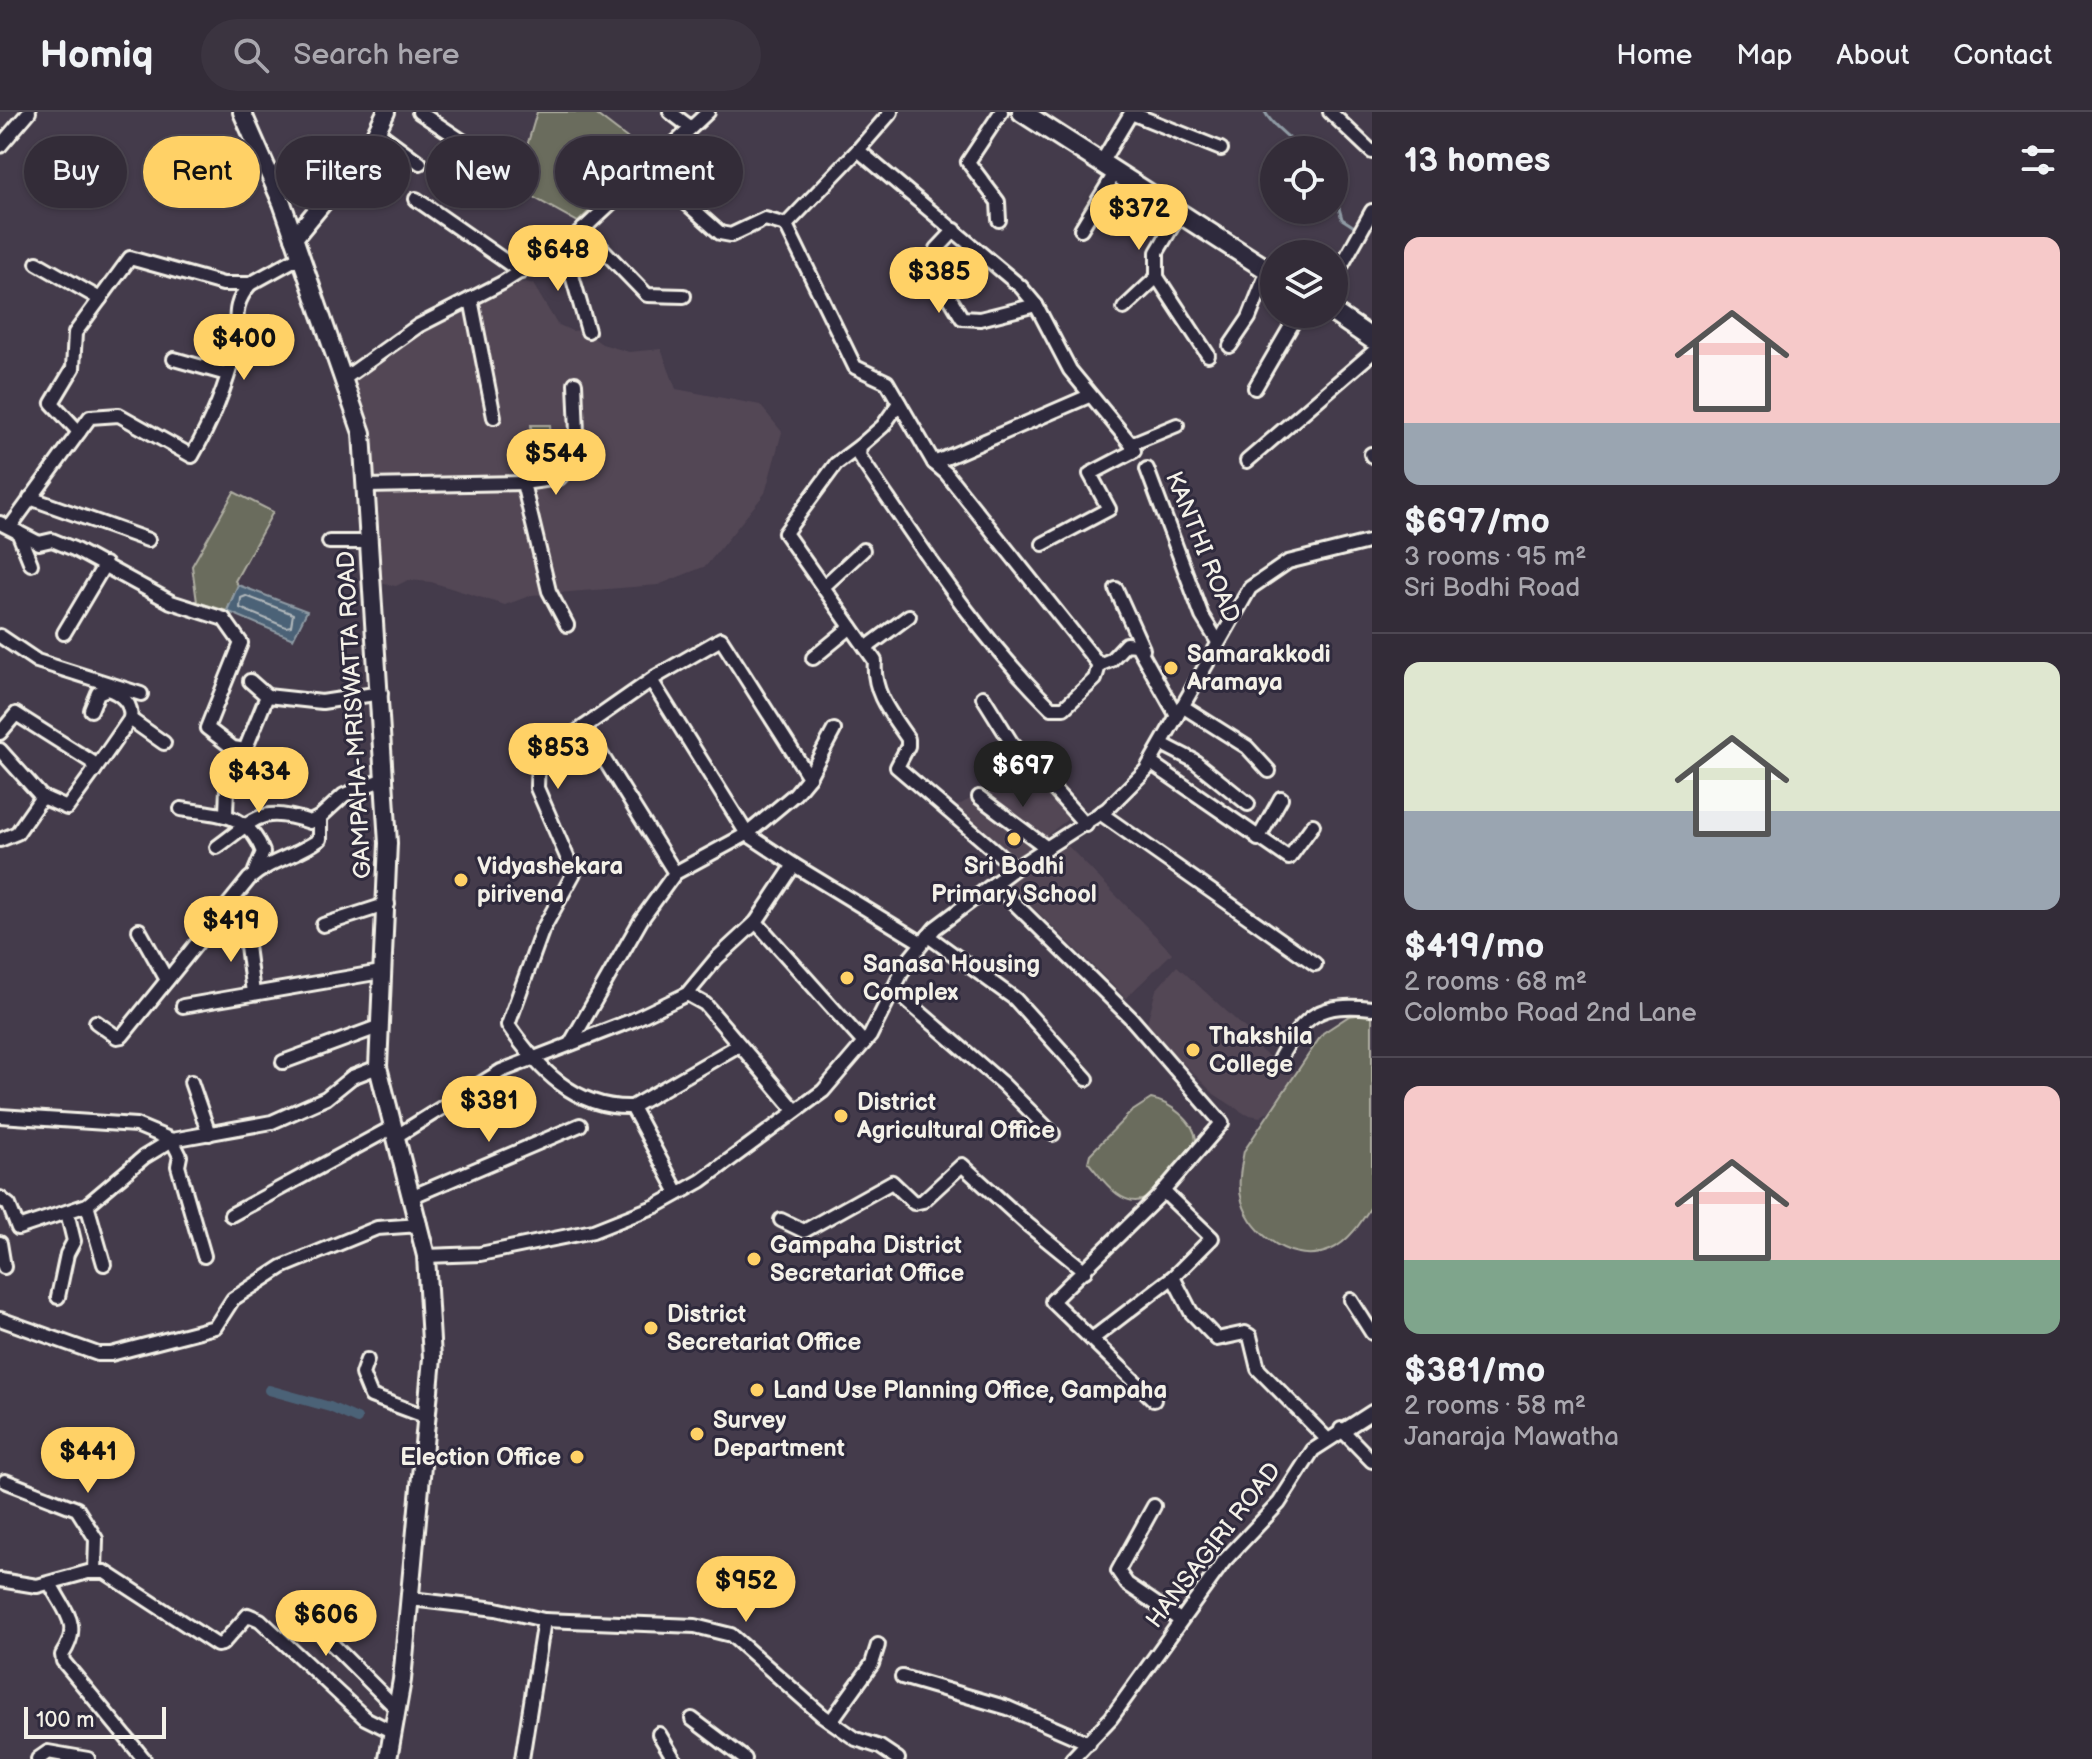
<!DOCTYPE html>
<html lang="en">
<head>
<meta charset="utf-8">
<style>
	:root { --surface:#332c38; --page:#3b3440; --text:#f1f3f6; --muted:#a9a7ae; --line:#4e4853; --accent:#ffd166 }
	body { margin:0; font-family:"Balsamiq Sans",sans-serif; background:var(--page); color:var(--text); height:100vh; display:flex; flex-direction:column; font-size:30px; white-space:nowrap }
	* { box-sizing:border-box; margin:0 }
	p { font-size:26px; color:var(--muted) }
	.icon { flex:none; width:44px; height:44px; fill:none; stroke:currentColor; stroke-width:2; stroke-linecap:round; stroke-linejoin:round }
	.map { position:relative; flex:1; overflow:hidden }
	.drawer { display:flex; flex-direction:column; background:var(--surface); width:720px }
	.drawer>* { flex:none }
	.top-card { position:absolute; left:24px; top:24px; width:760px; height:72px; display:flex; gap:16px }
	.fabs { position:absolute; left:1260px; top:24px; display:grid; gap:16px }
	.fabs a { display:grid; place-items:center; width:88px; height:88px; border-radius:50%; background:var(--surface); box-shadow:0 2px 6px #0004,0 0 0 2px var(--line); font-size:40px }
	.scale { position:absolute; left:24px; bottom:20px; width:142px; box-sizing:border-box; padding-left:8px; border:4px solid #f4f1e8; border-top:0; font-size:22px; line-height:28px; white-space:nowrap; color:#f4f1e8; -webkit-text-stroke:6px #2f2a3d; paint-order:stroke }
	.price { position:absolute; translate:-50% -68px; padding:0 18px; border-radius:28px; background:var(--accent); color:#111; font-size:26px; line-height:52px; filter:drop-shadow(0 2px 4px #0008) }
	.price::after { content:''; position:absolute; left:50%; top:48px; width:24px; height:18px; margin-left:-12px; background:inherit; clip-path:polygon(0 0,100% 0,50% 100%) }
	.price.on { background:#222; color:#fff }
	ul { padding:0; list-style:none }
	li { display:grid; align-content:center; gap:16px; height:424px; padding:0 32px }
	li+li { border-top:2px solid var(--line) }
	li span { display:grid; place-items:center; height:248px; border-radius:16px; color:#555 }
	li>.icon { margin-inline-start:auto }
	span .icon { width:144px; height:144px; fill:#fffc; stroke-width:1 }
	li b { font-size:34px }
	h2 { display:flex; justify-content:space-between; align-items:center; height:96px; padding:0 32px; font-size:34px }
	.chip { padding:0 28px; border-radius:36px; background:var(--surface); box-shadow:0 2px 6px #0004,0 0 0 2px var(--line); font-size:28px; line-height:72px }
	.chip.on { background:var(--accent); color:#111 }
	header { display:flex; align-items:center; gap:48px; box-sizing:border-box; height:112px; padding:0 40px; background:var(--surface); border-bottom:2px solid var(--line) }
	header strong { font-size:38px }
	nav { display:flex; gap:44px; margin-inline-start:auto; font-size:28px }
	.search { width:560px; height:72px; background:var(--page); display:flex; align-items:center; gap:20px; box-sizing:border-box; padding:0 28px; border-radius:44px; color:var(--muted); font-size:30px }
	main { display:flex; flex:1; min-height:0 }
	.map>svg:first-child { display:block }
	.built { fill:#534755 }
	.green { fill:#6a6c5d; stroke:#afaea2; stroke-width:2 }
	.water { fill:#4c6277; stroke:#8f9ba4; stroke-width:2 }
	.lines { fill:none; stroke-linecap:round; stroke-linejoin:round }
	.shore { stroke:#b1b8bb; stroke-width:2 }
	.stream { stroke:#8f9ba4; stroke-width:3 }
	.canal { stroke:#4c6277; stroke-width:10 }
	.minor-casing { stroke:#f4f1e8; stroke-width:18 }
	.major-casing { stroke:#f4f1e8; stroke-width:22 }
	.highway-casing { stroke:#f4f1e8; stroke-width:24 }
	.minor { stroke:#2f2a3d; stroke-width:12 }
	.major { stroke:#2f2a3d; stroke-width:16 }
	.highway { stroke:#2f2a3d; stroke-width:18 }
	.poi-dot { fill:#ffd166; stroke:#2f2a3d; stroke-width:3 }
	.labels { text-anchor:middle; stroke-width:6; stroke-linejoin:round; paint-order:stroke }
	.street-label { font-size:24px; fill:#f4f1e8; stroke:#2f2a3d }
	.poi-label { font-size:24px; font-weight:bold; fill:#f4f1e8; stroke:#2f2a3d; text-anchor:start }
</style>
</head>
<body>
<header>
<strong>Homiq</strong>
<div class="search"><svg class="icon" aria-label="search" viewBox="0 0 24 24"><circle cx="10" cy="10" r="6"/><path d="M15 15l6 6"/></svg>Search here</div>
<nav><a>Home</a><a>Map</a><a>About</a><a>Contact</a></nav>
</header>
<main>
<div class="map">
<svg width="1372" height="1647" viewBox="0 0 1372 1647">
	<rect width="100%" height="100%" fill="#443b4b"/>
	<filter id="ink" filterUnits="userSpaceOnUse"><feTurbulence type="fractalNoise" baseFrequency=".0125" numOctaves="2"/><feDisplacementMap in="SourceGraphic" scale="16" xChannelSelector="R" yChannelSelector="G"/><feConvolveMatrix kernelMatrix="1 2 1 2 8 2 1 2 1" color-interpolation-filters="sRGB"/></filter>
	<g filter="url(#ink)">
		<g class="built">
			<polygon points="526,170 533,172 557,212 572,219 582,218 602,232 629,240 661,237 676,277 760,293 782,320 765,381 706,454 658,473 532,483 505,493 431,470 408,468 396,474 371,470 374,415 345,265 383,239 508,172"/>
			<polygon points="1030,656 1074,702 1012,751 953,696"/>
			<polygon points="1068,734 1172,841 1126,886 1006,769"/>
			<polygon points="1177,854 1248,919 1260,938 1294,962 1269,999 1260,1005 1245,1002 1214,982 1146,914 1156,878"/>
		</g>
		<g class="green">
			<polygon points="537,0 593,0 648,42 578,110 515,75"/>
			<polygon points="531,313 550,313 553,357 533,357"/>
			<polygon points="234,380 273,400 235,469 238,473 227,499 197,490 192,454"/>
			<path d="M1372,901v192c-10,16 -23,37 -42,45 -35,15 -78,-13 -88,-49 -5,-15 -1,-34 2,-50l79,-118 26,-17z"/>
			<path d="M1151,987c18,3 45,23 45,42l-49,57c-24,13 -45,-19 -59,-36l2,-8 41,-42z"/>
		</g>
		<polygon class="water" points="238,473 307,499 293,527 227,499"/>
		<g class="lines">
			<polygon class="shore" points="246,484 293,502 291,514 286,515 240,496 241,486"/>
			<g class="stream">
				<path d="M1265,0c8,16 25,23 35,38"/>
				<polyline points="1334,78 1342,107 1359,118"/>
			</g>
			<polyline class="canal" points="269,1278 330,1295 357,1307"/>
			<g class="minor-casing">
				<g id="minor">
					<polyline points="419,0 464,30 498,45"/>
					<polyline points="670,0 690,15"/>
					<polyline points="891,0 858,38 1021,175 1036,193 1070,258 1131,332 1177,313"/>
					<polyline points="1330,0 1372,40"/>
					<polyline points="378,20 420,51"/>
					<polyline points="309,33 342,67"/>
					<polyline points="0,34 29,0"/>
					<polyline points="858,38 786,113 855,255 887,270 934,351 946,361 1099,553 1111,548 1126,532 1137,533 1177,604"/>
					<polyline points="1101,51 1131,1 1221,37"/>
					<polyline points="647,56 720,121 731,123 765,107 786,113"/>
					<polyline points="416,87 521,160"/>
					<polyline points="999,108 998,90 968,50 1001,0"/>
					<polyline points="583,117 647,183 684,184"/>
					<polyline points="1081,117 1115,61"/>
					<polyline points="955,118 937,137 933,158 962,206 980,207 1036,193"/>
					<polyline points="563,132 588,219"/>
					<polyline points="37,151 100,187"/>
					<polyline points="1157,165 1208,243"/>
					<polyline points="1334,167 1372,99"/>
					<polyline points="471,187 494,305"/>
					<polyline points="1124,196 1157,165 1157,140 1180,101"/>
					<polyline points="1230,234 1249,206 1268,158"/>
					<polyline points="174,247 227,262"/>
					<polyline points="345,266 418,214 502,171 576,124 708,0"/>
					<polyline points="1255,276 1298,202"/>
					<path d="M899,291l-16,23 -23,20 -1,10c60,87 116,177 192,252h13l31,-29 4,-14"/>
					<polyline points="79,320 52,291 73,256 75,221 130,146 223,172 250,172 301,144"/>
					<path d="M860,334l-24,18 -51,69 90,128c-3,31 16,53 33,78v7l-11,21 118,101"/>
					<polyline points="1371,342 1372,344"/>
					<polyline points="1247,349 1372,241"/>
					<polyline points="934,351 1089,284"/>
					<polyline points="1147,357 1202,504 1218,530"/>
					<polyline points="366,374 523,371"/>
					<polyline points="30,386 148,428"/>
					<polyline points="0,411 39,431 52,428 74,437 171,490 224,507 241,531 207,616 233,636 245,638 267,584 322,590 381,581"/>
					<path d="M10,415l80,-110 29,-2 73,41c19,-33 34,-69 43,-106 6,-29 -7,-39 15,-66"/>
					<polyline points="18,420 31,452"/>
					<polyline points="329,430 369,430"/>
					<polyline points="1043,432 1109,397 1090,362 1134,339 1131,332"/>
					<polyline points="823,475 863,438"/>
					<polyline points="1116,477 1143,537"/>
					<polyline points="567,513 549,479 523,371 559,366 578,346 575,271"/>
					<polyline points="64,521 105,452"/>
					<polyline points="0,524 37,549 141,582"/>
					<polyline points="866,536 909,504"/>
					<polyline points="813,546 851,515"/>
					<polyline points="250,569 267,584"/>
					<polyline points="983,585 1011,630 1086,713"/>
					<polyline points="1182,594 1247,635 1269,659"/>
					<path d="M91,598l7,-17 9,-4c14,4 26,15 23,30"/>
					<polyline points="584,615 657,564 721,527 809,665 795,682 747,722 651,568"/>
					<polyline points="0,621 16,602 92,650 94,659 67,696 42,685"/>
					<polyline points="1162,632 1193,648 1248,692"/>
					<polyline points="0,638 42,685 17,721 0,728"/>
					<polyline points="1151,651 1289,746 1313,713"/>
					<polyline points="94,659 130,607 164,631"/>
					<polyline points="809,665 834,618"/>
					<polyline points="979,685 1047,736"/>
					<path d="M181,697c36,6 66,2 82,43l-8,19"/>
					<polyline points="226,701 228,652"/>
					<polyline points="1100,701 1315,852"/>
					<polyline points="1258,727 1281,686"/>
					<path d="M217,735c39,-28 43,-42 93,-25l10,-5"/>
					<polyline points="675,761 747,722 794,753"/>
					<polyline points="995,772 1130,905 1222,1011 1158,1085 1052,1189 1154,1288"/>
					<polyline points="756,810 864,931"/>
					<polyline points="323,813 388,792"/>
					<polyline points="139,818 167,868"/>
					<polyline points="245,818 253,881"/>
					<polyline points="928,824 1015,887 1087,967"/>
					<polyline points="893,877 1003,972 1053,1022"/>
					<polyline points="687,882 705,892 795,998"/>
					<polyline points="183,894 381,860"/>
					<path d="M96,910l21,15 5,-1 127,-157c21,-19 48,-23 71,-40v-22l24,-22 42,-17"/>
					<path d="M570,932l71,-124 34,-47 -91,-146 -46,31 -1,30 37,85 -32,58 -34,94c30,44 67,84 124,82"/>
					<path d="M1280,946c25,-45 41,-55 92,-50"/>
					<polyline points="283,950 378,915"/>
					<polyline points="191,970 209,1022"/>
					<polyline points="0,1004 136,1013 172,1028 180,1044 178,1054 204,1144"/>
					<polyline points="395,1025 501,959 633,908 687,882 716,847 756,810 794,753 922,831"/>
					<polyline points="1163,1079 1212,1126 1173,1165 1191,1200 1217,1227 1245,1221 1250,1224 1258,1257 1327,1327"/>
					<polyline points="678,1081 632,995 739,933"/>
					<polyline points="413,1084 580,1013"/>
					<polyline points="0,1086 9,1093 18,1116 87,1093 144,1045 172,1028 272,1010 326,986 352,965 378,955"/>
					<polyline points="87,1093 104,1152"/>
					<polyline points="231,1103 393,1015"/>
					<polyline points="781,1108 804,1119 892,1070 914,1091 923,1089 962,1053 1027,1112 1085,1159"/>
					<polyline points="0,1131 4,1155"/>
					<polyline points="426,1144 480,1142 593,1119 656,1094 701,1069 823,979 870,924 907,850 935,816 1015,756 1107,697 1146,658 1250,476 1288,450 1372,429"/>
					<polyline points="58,1185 67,1142 74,1129 67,1100"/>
					<polyline points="1351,1188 1372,1221"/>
					<polyline points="0,1207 98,1242 111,1242 215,1215 233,1187 282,1155 377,1116 420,1113"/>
					<polyline points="1092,1227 1173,1165"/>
					<polyline points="367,1248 362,1262 371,1284 427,1305"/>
					<polyline points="1341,1317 1372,1349"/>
					<polyline points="5,1369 77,1397 96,1427 95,1459"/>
					<polyline points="1154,1394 1118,1459 1127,1472 1180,1508"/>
					<polyline points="0,1468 37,1474 88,1460 105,1460 217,1533 222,1532 248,1503 260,1508 365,1606 393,1620"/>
					<path d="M51,1473c15,29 31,40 11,70l1,6 81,98"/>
					<polyline points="411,1487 496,1497 544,1508 522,1647"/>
					<polyline points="544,1508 695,1514 731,1523 822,1603 856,1627 880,1635 898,1647"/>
					<polyline points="318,1518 397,1597"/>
					<polyline points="902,1565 1008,1596 1089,1631"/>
					<polyline points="692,1607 745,1647"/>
					<polyline points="831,1609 872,1552 878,1533"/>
					<polyline points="659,1622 674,1647"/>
					<polyline points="38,1647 48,1640 88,1647"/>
					<polyline points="1072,1647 1111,1606 1224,1449 1279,1391 1313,1338 1372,1300"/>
				</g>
			</g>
			<g class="major-casing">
				<g id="major">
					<polyline points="242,0 282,91 362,321 388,731 378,955 426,1144 432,1246 402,1568 388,1647"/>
					<polyline points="294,126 369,35 386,0"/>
				</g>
			</g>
			<g class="highway-casing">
				<g id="highway">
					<polyline points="1022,0 1274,162"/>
					<polyline points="1334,201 1372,227"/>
				</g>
			</g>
			<use href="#minor" class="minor"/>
			<use href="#major" class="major"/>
			<use href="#highway" class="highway"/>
		</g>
	</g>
	<g class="poi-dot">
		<circle cx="1171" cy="556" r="8"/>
		<circle cx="1014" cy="727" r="8"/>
		<circle cx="461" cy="768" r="8"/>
		<circle cx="847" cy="866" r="8"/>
		<circle cx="1193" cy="938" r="8"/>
		<circle cx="841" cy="1004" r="8"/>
		<circle cx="754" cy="1147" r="8"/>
		<circle cx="651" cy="1216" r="8"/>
		<circle cx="757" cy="1278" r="8"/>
		<circle cx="697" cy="1322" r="8"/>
		<circle cx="577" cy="1345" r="8"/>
	</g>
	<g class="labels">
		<g class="street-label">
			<text transform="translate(1203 435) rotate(68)" y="8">KANTHI ROAD</text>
			<text transform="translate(354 603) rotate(-93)" y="8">GAMPAHA-MRISWATTA ROAD</text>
			<text transform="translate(1213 1433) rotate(-52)" y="8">HANSAGIRI ROAD</text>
		</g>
		<g class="poi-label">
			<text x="1187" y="550">Samarakkodi<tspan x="1187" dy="28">Aramaya</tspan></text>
			<text x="477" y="762">Vidyashekara<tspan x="477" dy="28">pirivena</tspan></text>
			<text x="1014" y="762" text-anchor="middle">Sri Bodhi<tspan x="1014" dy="28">Primary School</tspan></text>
			<text x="863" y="860">Sanasa Housing<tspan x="863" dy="28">Complex</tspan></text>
			<text x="1209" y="932">Thakshila<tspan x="1209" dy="28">College</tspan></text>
			<text x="857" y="998">District<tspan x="857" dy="28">Agricultural Office</tspan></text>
			<text x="770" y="1141">Gampaha District<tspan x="770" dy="28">Secretariat Office</tspan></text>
			<text x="667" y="1210">District<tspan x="667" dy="28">Secretariat Office</tspan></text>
			<text x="773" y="1286">Land Use Planning Office, Gampaha</text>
			<text x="713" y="1316">Survey<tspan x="713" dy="28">Department</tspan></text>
			<text x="561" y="1353" text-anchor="end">Election Office</text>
		</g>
	</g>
</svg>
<div class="fabs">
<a><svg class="icon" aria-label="locate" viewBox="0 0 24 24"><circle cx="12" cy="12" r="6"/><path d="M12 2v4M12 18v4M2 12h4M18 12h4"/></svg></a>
<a><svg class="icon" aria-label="layers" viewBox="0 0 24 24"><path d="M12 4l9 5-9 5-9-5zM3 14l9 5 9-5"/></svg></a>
</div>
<div class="scale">100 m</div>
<b class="price" style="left:1139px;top:140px">$372</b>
<b class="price" style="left:558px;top:181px">$648</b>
<b class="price" style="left:939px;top:203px">$385</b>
<b class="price" style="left:244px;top:270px">$400</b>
<b class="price" style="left:556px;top:385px">$544</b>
<b class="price" style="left:558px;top:679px">$853</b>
<b class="price on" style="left:1023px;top:697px">$697</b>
<b class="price" style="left:259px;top:703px">$434</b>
<b class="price" style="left:231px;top:852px">$419</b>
<b class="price" style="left:489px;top:1032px">$381</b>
<b class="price" style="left:88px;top:1383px">$441</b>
<b class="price" style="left:746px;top:1512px">$952</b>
<b class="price" style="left:326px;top:1546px">$606</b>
<div class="top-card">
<a class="chip">Buy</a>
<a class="chip on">Rent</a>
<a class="chip">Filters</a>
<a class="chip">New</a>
<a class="chip">Apartment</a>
</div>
</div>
<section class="drawer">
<h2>13 homes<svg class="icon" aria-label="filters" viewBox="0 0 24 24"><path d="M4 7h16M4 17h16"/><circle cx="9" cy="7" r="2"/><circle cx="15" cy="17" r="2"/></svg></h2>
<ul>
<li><span style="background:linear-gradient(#f6c9c9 75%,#9aa5b1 0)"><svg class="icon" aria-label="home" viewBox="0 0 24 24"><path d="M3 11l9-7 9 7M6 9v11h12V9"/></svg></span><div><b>$697/mo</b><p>3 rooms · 95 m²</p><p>Sri Bodhi Road</p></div></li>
<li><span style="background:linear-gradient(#dfe7d0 60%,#9aa5b1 0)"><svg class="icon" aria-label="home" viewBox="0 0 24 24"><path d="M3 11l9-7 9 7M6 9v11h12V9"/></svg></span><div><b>$419/mo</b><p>2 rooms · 68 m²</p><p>Colombo Road 2nd Lane</p></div></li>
<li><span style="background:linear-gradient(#f6c9c9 70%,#7fa58c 0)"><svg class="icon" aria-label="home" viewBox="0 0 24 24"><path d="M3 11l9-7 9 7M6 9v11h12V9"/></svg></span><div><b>$381/mo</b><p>2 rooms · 58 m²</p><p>Janaraja Mawatha</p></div></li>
</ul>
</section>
</main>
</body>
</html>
